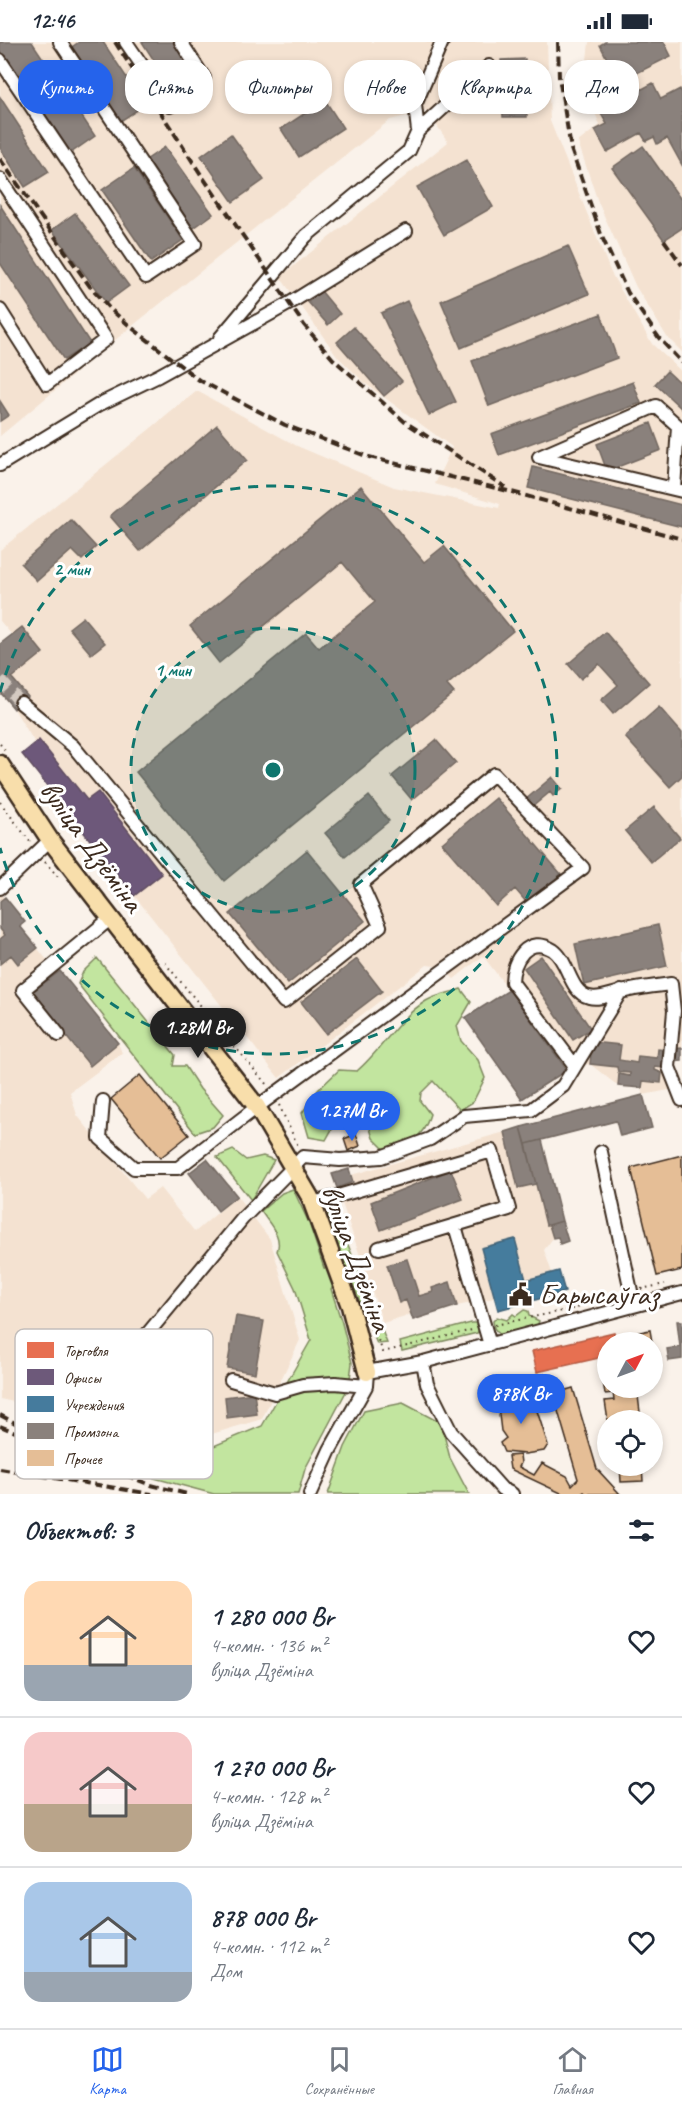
<!DOCTYPE html>
<html lang="ru">
<head>
<meta charset="utf-8">
<style>
  :root { --surface:#fff; --page:#f2f2f3; --text:#1f2937; --muted:#747a83; --line:#e0e1e3; --accent:#2563eb }
  body { margin:0; font-family:Caveat,sans-serif; background:var(--page); color:var(--text); height:100vh; display:flex; flex-direction:column; font-size:22px; white-space:nowrap }
  * { box-sizing:border-box; margin:0 }
  p { font-size:20px; color:var(--muted) }
  .icon { flex:none; width:33px; height:33px; fill:none; stroke:currentColor; stroke-width:2; stroke-linecap:round; stroke-linejoin:round }
  .map { position:relative; height:1452px; overflow:hidden }
  .drawer { display:flex; flex-direction:column; background:var(--surface); flex:1 }
  .drawer>* { flex:none }
  .hud { position:absolute; left:18px; top:18px; width:646px; height:54px; display:flex; gap:12px }
  .needle { width:39px; rotate:49deg }
  .fabs { position:absolute; left:597px; top:1290px; display:grid; gap:12px }
  .fabs a { display:grid; place-items:center; width:66px; height:66px; border-radius:50%; background:var(--surface); box-shadow:0 3px 9px #0003; font-size:30px }
  .price { position:absolute; translate:-50% -51px; padding:0 14px; border-radius:21px; background:var(--accent); color:#fff; font-size:20px; line-height:39px; filter:drop-shadow(0 2px 3px #0008) }
  .price::after { content:''; position:absolute; left:50%; top:36px; width:18px; height:14px; margin-left:-9px; background:inherit; clip-path:polygon(0 0,100% 0,50% 100%) }
  .price.current { background:#222; color:#fff }
  ul { padding:0; list-style:none }
  li { display:flex; align-items:center; gap:18px; height:150px; padding:0 24px }
  li+li { border-top:2px solid var(--line) }
  li span { display:grid; place-items:center; flex:none; width:168px; height:120px; border-radius:18px; color:#555 }
  li>.icon { margin-inline-start:auto }
  span .icon { width:72px; height:72px; fill:#fffc; stroke-width:1 }
  li b { font-size:26px }
  h2 { display:flex; justify-content:space-between; align-items:center; height:72px; padding:0 24px; font-size:26px }
  .pill { padding:0 21px; border-radius:24px; background:var(--surface); box-shadow:0 3px 9px #0003; font-size:21px; line-height:54px }
  .pill.current { background:var(--accent); color:#fff }
  .status { display:flex; justify-content:space-between; align-items:center; height:42px; padding:0 30px; background:var(--surface); direction:ltr }
  .status svg { height:16px; fill:currentColor }
  .tab-bar { display:flex; justify-content:space-around; align-items:center; height:84px; border-top:2px solid var(--line); background:var(--surface); font-size:16px; color:var(--muted) }
  .tab-bar a { display:grid; justify-items:center; gap:3px }
  .tab-bar .current { color:var(--accent) }
  .map>svg:first-child { display:block }
</style>
</head>
<body>
<div class="status"><b>12:46</b><svg viewBox="0 0 49 12"><path d="M0 12V9h3v3zM5 12V6h3v6zM10 12V3h3v9zM15 12V0h3v12zM26 1h20v11H26zM47 4h2v5h-2z"/></svg></div>
<div class="map">
<svg width="682" height="1452" viewBox="0 0 682 1452">
  <rect width="100%" height="100%" fill="#faf2ea"/>
  <filter id="ink" filterUnits="userSpaceOnUse"><feTurbulence type="fractalNoise" baseFrequency=".0167" numOctaves="2"/><feDisplacementMap in="SourceGraphic" scale="12" xChannelSelector="R" yChannelSelector="G"/><feConvolveMatrix kernelMatrix="1 2 1 2 8 2 1 2 1" color-interpolation-filters="sRGB"/></filter>
  <g filter="url(#ink)">
    <path fill="#f4e2d1" d="M0,0H547L550,79L611,231L652,302L682,330V1019L672,1020L664,1026L669,1048L643,1053L642,1046L618,1044L590,1022L575,1024L522,1057L465,976L509,948L483,914L454,937L442,925L427,923L279,1036L22,712L35,701L14,667L0,651V602L12,593L0,579V508L197,349L297,404L394,445L499,466L500,462L435,442L452,405L366,342L338,315L280,235L448,100L427,69L390,78L131,285L0,394Z
      M589,0H682V310L667,295L636,245L598,160L578,100L600,83L584,44Z
      M0,851L25,880L20,885L57,930L60,929L118,1001L122,1011L70,1050L77,1073L145,1157L160,1146L195,1190L237,1154L270,1197L300,1298L262,1377L195,1397L130,1386L0,1357Z
      M505,1090L518,1146L536,1142L546,1183L562,1179L568,1199L560,1202L558,1195L553,1196L544,1208L552,1231L559,1229L565,1250L498,1268L494,1256L457,1264L413,1278L411,1272L383,1281L332,1132L349,1127L351,1133Z"/>
    <path fill="#c2e59f" stroke="#7e885e" stroke-width="1.5" d="M97,916L175,1013L173,1024H185L200,1047L223,1073L213,1085L195,1091L78,942L83,930Z
      M461,947L471,960L457,984L461,999L478,1018L485,1036L473,1060L460,1068L433,1039L421,1051L420,1059L430,1072C423,1098 409,1102 384,1107L373,1096L365,1070C342,1068 336,1079 326,1098L309,1095L302,1071L318,1048L339,1028L357,1029C382,1008 397,977 426,959C436,953 450,951 461,947Z
      M233,1108L246,1118L263,1114L274,1118L251,1158L217,1115Z
      M293,1147L309,1181L324,1226L329,1227L335,1242L331,1247L342,1281L352,1321L349,1344L305,1427L298,1452H214L109,1424L112,1406L185,1416L262,1384L311,1298L295,1246L277,1209C283,1194 269,1182 261,1169L282,1151Z
      M335,1170L387,1301L377,1302L325,1174Z
      M524,1268L528,1269L529,1274L539,1279L537,1285L500,1294L494,1286L493,1279L497,1275L507,1278L513,1272L516,1274Z
      M471,1281H475L479,1288L477,1291L402,1309L400,1300Z
      M403,1361L441,1381L450,1416L469,1452H328L345,1405L364,1369Z"/>
    <path fill="#e76f51" stroke="#b35a42" stroke-width="1.5" d="M614,1290L616,1300H608V1314L537,1330L532,1309Z"/>
    <path fill="#6d597a" stroke="#5e4b5e" stroke-width="1.5" d="M39,698L87,758L98,750L162,832L134,854L22,712Z"/>
    <path fill="#457b9d" stroke="#426377" stroke-width="1.5" d="M515,1197L526,1238L559,1229L565,1250L498,1268L481,1206Z"/>
    <path fill="#8a817c" stroke="#726760" stroke-width="1.5" d="M0,0H32L95,94L68,113L0,12Z
      M79,0H103L145,63L119,80L69,7Z
      M142,0H173L194,32L172,46Z
      M605,0H664L671,14L619,40L600,3Z
      M525,17L527,75H503L501,18Z
      M653,41L661,57L680,47L682,51V123L667,96L657,102L654,95L646,99L641,91L607,110L595,88L607,82L600,70Z
      M0,55L49,130L25,145L0,106Z
      M325,58L343,86L299,115L281,87Z
      M231,92L264,138L233,160L201,114Z
      M643,104L682,159V186L664,198L612,126Z
      M165,105L213,172L191,188L143,120Z
      M466,118L493,165L444,193L417,145Z
      M134,126L183,198L151,220L102,148Z
      M0,163L90,301L64,318L0,221Z
      M75,171L129,244L106,261L52,188Z
      M568,204L589,252L461,306L441,259Z
      M321,249L340,272L328,283L308,260Z
      M407,259L456,360L429,373L381,271Z
      M601,272L617,316L489,364L472,319Z
      M354,285L402,339L384,354L337,300Z
      M667,329L682,343V367L655,342Z
      M633,340L641,361L499,413L491,392Z
      M0,359L9,373L0,379Z
      M651,381L661,408L607,429L597,402Z
      M217,383L247,418L140,509L110,474Z
      M533,425L682,463V485L528,446Z
      M361,444L424,520L444,504L513,589L447,643L454,651L224,839L136,730L306,591L319,606L375,560L342,520L219,621L190,584Z
      M71,478L96,505L82,518L72,508L37,539L21,522Z
      M83,575L105,601L91,612L69,586Z
      M22,585L43,611L12,636L28,655L14,667L0,650V602Z
      M605,590L649,641L613,672L601,658L618,643L599,622L581,637L568,622Z
      M659,665L682,691V734L670,745L625,695Z
      M436,698L456,721L412,758L392,734Z
      M552,735L562,747L553,754L550,750L531,766L525,758Z
      M369,754L389,779L345,815L325,791Z
      M496,756L561,832L527,861L515,847L496,864L442,801Z
      M654,765L680,796L651,820L625,789Z
      M307,808L365,879L288,942L230,872Z
      M5,855L25,880L20,884L38,906L18,922L11,913L0,922V897L5,893L0,887V859Z
      M658,883L667,924L584,943L575,902Z
      M541,914L591,987L573,998L524,926Z
      M357,917L382,949L326,992L301,960Z
      M60,929L118,1001L90,1024L31,951Z
      M509,948L567,1028L522,1057L465,976Z
      M592,1000L621,1003L619,1018L637,1021L638,1014L657,1016L658,1007L666,1008L664,1026L655,1025V1028L662,1031L661,1041L643,1039L642,1046L618,1044L619,1032L630,1034V1031L618,1030L617,1025L590,1022Z
      M682,1006V1019L672,1020L670,1007Z
      M643,1053L652,1086L620,1094L616,1079L526,1102L521,1085Z
      M521,1085L536,1142L518,1146L505,1090Z
      M542,1098L562,1179L549,1183H546L526,1102Z
      M207,1117L237,1154L218,1169L189,1131Z
      M349,1127L353,1140L337,1146L332,1132Z
      M451,1128L463,1157L381,1188L371,1160Z
      M562,1179L568,1199L560,1202L558,1195L553,1196L549,1183Z
      M407,1217L419,1254L433,1250L432,1246L450,1240L457,1264L413,1278L406,1258L399,1261L387,1223Z
      M236,1274L264,1279L255,1331L227,1326Z
      M677,1279H682V1317L669,1319L667,1307L680,1305Z
      M254,1351L257,1372L227,1376L225,1355Z"/>
    <path fill="#e5be96" stroke="#3b2a1e" stroke-width="1.5" d="M140,1033L189,1093L160,1116L111,1057Z
      M356,1092L360,1104L348,1109L344,1097Z
      M682,1113V1228L657,1234L631,1126Z
      M650,1288L652,1300H637L635,1291Z
      M608,1338V1346H637L641,1378L608,1379L605,1359L614,1358L613,1351L605,1352L603,1339Z
      M573,1346L597,1427L620,1452H586L584,1450L581,1452H563L510,1427L508,1414L520,1413L521,1421L519,1425L534,1433L542,1421L567,1434L572,1443L578,1437L553,1352Z
      M531,1350L548,1403L544,1409L525,1412L504,1410L500,1401L506,1396L501,1389L497,1356Z
      M620,1424H642L643,1439L621,1440Z"/>
    <g fill="none" stroke-linecap="round" stroke-linejoin="round">
      <path stroke="#d4cac1" stroke-width="12" stroke-dasharray="12 6" stroke-linecap="butt" d="M0,638L21,661"/>
      <defs>
        <path id="minor" d="M126,0L170,64L204,36L181,0
          M0,18L146,235L195,202L60,0
          M418,89L489,24
          M0,137L106,297L47,342L0,268
          M220,296L306,194L409,109L418,89L415,63L442,0
          M0,423L100,362L158,334L290,261L406,189
          M674,447L678,384L656,364L539,415L682,449
          M21,661L73,704L284,960L380,884L361,842L494,732L583,826L257,1065L178,1126H134L100,1096L103,1059
          M0,846L50,798
          M59,993L23,948L111,876
          M575,1024L512,940C512,919 528,892 553,908C569,919 569,950 589,955C599,958 611,952 621,950C637,946 655,944 671,942L674,969L669,1025L682,1058
          M601,1110L634,1263
          M312,1160L321,1159L492,1109L509,1167L379,1206
          M455,1184L490,1303
          M125,1319L243,1176L303,1115L340,1118L381,1115L430,1097L464,1074L531,1068L563,1044L621,949
          M423,1320L427,1342L451,1390L502,1447L512,1452
          M231,1338L275,1351L303,1343L335,1341L366,1344
          M310,1452L330,1408L366,1344L367,1330L423,1320L682,1251"/>
        <path id="major" d="M0,722L50,798L257,1065L310,1155L350,1264L367,1330"/>
      </defs>
      <use href="#minor" stroke="#3b2a1e" stroke-width="16"/>
      <use href="#major" stroke="#3b2a1e" stroke-width="21"/>
      <path stroke="#3b2a1e" stroke-width="2" stroke-dasharray="1.5 4.5" stroke-linecap="butt" d="M0,702L5,708
        M0,760L31,801
        M45,820L59,836
        M165,921L267,1043
        M279,1063L298,1104
        M641,1247L665,1242
        M601,1259L621,1253
        M369,1276L383,1310L472,1288
        M495,1283L581,1265"/>
      <use href="#minor" stroke="#fff" stroke-width="12"/>
      <use href="#major" stroke="#f8deab" stroke-width="16"/>
      <path stroke="#3b2a1e" stroke-width="4" stroke-dasharray="9 4.5" stroke-linecap="butt" d="M115,0L200,131L304,283L333,317L405,380L505,445
        M558,0L559,35L571,107L602,195L628,251L659,296L682,321
        M0,117L91,246L109,266L131,285L199,338L285,383L369,415L512,450L682,497
        M664,198L682,223
        M0,1373L21,1384
        M0,1384L151,1443L187,1452
        M0,1427L152,1452"/>
    </g>
  </g>
  <circle cx="273" cy="728" r="142" fill="#0f766e" fill-opacity=".12"/>
  <g fill="none" stroke="#0f766e" stroke-width="3" stroke-dasharray="10 8">
    <circle cx="273" cy="728" r="142"/>
    <path d="M0 650A284 284 0 1 1 0 806"/>
  </g>
  <defs>
    <symbol id="civic-bare" viewBox="-9 -9 18 18"><path d="M-.6-6.5H3V-4.5H.6V-3L4-1V1h2V6H-6V1h2V-1L-.6-3ZM-1.2 2.5V6h2.4V2.5Z" fill="#3b2a1e" stroke="#fff" stroke-width="2.5" paint-order="stroke"/></symbol>
  </defs>
  <g fill-rule="evenodd">
    <use href="#civic-bare" x="504" y="1236" width="33" height="33"/>
  </g>
  <g text-anchor="middle" stroke-width="6" stroke-linejoin="round" paint-order="stroke">
    <g font-size="30" fill="#3b2a1e" stroke="#fff">
      <text transform="translate(92 804) rotate(54)" y="10">вуліца Дзёміна</text>
      <text transform="translate(357 1216) rotate(70)" y="10">вуліца Дзёміна</text>
    </g>
    <g font-size="30" fill="#3b2a1e" stroke="#fff" text-anchor="start">
      <text x="539" y="1262">Барысаўгаз</text>
    </g>
  </g>
  <rect x="15" y="1287" width="198" height="150" rx="9" fill="#fff" stroke="#c4bfbc" stroke-width="1.5"/>
  <rect x="27" y="1300" width="27" height="16" fill="#e76f51"/>
  <rect x="27" y="1327" width="27" height="16" fill="#6d597a"/>
  <rect x="27" y="1354" width="27" height="16" fill="#457b9d"/>
  <rect x="27" y="1381" width="27" height="16" fill="#8a817c"/>
  <rect x="27" y="1408" width="27" height="16" fill="#e5be96"/>
  <g font-size="16" fill="#3b2a1e">
    <text x="64" y="1314">Торговля</text>
    <text x="64" y="1341">Офисы</text>
    <text x="64" y="1368">Учреждения</text>
    <text x="64" y="1395">Промзона</text>
    <text x="64" y="1422">Прочее</text>
  </g>
  <circle cx="273" cy="728" r="9" fill="#0f766e" stroke="#fff" stroke-width="3"/>
  <g font-size="18" text-anchor="middle" font-weight="bold" fill="#0f766e" stroke="#fff" stroke-width="6" stroke-linejoin="round" paint-order="stroke">
    <text x="72" y="533">2 мин</text>
    <text x="173" y="634">1 мин</text>
  </g>
</svg>
<div class="fabs">
<a><svg class="needle" viewBox="-14 -14 28 28"><path d="M0-13l5 13h-10z" fill="#e53935"/><path d="M0 13l5-13h-10z" fill="#747a83"/></svg></a>
<a><svg class="icon" aria-label="locate" viewBox="0 0 24 24"><circle cx="12" cy="12" r="6"/><path d="M12 2v4M12 18v4M2 12h4M18 12h4"/></svg></a>
</div>
<b class="price current" style="left:198px;top:1017px">1.28M Br</b>
<b class="price" style="left:352px;top:1100px">1.27M Br</b>
<b class="price" style="left:521px;top:1383px">878K Br</b>
<div class="hud">
<a class="pill current">Купить</a>
<a class="pill">Снять</a>
<a class="pill">Фильтры</a>
<a class="pill">Новое</a>
<a class="pill">Квартира</a>
<a class="pill">Дом</a>
</div>
</div>
<section class="drawer">
<h2>Объектов: 3<svg class="icon" aria-label="filters" viewBox="0 0 24 24"><path d="M4 7h16M4 17h16"/><circle cx="9" cy="7" r="2"/><circle cx="15" cy="17" r="2"/></svg></h2>
<ul>
<li><span style="background:linear-gradient(#ffd9b3 70%,#9aa5b1 0)"><svg class="icon" aria-label="home" viewBox="0 0 24 24"><path d="M3 11l9-7 9 7M6 9v11h12V9"/></svg></span><div><b>1 280 000 Br</b><p>4-комн. · 136 m²</p><p>вуліца Дзёміна</p></div><svg class="icon" aria-label="heart" viewBox="0 0 24 24"><path d="M12 20l-8-8c-3-5 5-10 8-4 3-6 11-1 8 4z"/></svg></li>
<li><span style="background:linear-gradient(#f6c9c9 60%,#b9a48a 0)"><svg class="icon" aria-label="home" viewBox="0 0 24 24"><path d="M3 11l9-7 9 7M6 9v11h12V9"/></svg></span><div><b>1 270 000 Br</b><p>4-комн. · 128 m²</p><p>вуліца Дзёміна</p></div><svg class="icon" aria-label="heart" viewBox="0 0 24 24"><path d="M12 20l-8-8c-3-5 5-10 8-4 3-6 11-1 8 4z"/></svg></li>
<li><span style="background:linear-gradient(#a9c7e8 75%,#9aa5b1 0)"><svg class="icon" aria-label="home" viewBox="0 0 24 24"><path d="M3 11l9-7 9 7M6 9v11h12V9"/></svg></span><div><b>878 000 Br</b><p>4-комн. · 112 m²</p><p>Дом</p></div><svg class="icon" aria-label="heart" viewBox="0 0 24 24"><path d="M12 20l-8-8c-3-5 5-10 8-4 3-6 11-1 8 4z"/></svg></li>
</ul>
</section>
<nav class="tab-bar">
<a class="current"><svg class="icon" aria-label="map" viewBox="0 0 24 24"><path d="M3 6l6-2 6 2 6-2v14l-6 2-6-2-6 2zM9 4v14M15 6v14"/></svg>Карта</a>
<a><svg class="icon" aria-label="saved" viewBox="0 0 24 24"><path d="M7 4h10v16l-5-4-5 4z"/></svg>Сохранённые</a>
<a><svg class="icon" aria-label="home" viewBox="0 0 24 24"><path d="M3 11l9-7 9 7M6 9v11h12V9"/></svg>Главная</a>
</nav>
</body>
</html>
